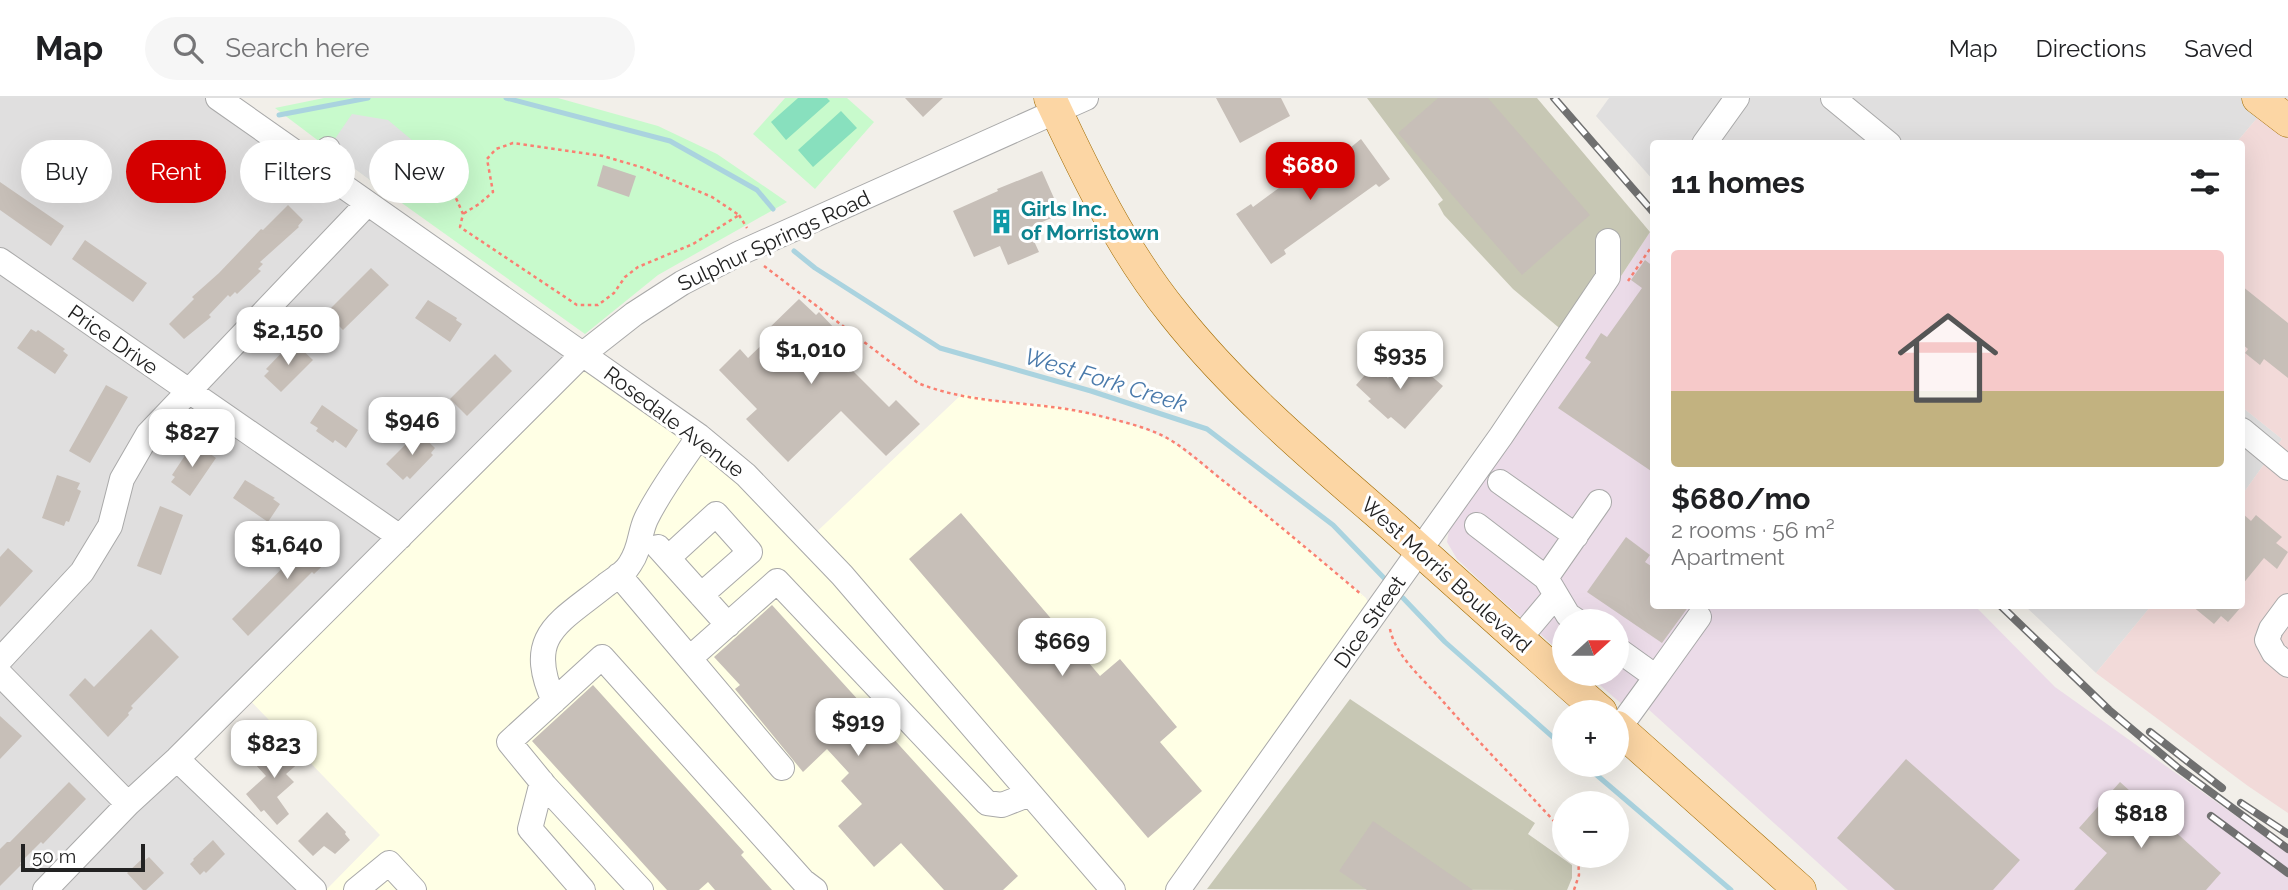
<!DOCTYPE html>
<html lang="en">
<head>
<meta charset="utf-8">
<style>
  :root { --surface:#fff; --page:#f6f6f6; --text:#202124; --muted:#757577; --line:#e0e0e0; --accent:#d40000 }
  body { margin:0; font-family:Raleway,sans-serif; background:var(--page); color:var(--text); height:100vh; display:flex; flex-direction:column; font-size:26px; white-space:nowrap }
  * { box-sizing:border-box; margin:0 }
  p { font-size:23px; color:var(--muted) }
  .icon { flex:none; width:38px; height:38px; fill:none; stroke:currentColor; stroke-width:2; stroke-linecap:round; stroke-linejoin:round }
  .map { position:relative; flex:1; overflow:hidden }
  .sheet { position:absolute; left:1650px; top:42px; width:595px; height:469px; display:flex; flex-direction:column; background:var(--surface); border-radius:7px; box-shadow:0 7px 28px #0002 }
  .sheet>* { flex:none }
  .top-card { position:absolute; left:21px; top:42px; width:665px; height:63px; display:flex; gap:14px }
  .needle { width:46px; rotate:69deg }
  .fabs { position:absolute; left:1552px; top:511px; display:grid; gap:14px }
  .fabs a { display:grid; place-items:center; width:77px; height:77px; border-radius:50%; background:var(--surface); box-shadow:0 7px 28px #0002; font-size:35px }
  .scale { position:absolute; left:21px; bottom:18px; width:124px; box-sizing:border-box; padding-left:7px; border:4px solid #222; border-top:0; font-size:19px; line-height:24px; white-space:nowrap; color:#222; -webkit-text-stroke:5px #fff; paint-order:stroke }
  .price { position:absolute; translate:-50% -60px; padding:0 16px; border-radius:14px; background:#fff; color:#222; font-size:23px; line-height:46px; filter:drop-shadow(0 2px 4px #0008) }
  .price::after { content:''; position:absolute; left:50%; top:42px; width:21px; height:16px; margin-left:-10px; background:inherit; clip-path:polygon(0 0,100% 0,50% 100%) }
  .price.selected { background:var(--accent); color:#fff }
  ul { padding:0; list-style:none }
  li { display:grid; align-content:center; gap:14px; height:371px; padding:0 21px }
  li+li { border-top:2px solid var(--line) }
  li span { display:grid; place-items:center; height:217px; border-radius:7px; color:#555 }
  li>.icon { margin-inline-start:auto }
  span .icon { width:126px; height:126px; fill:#fffc; stroke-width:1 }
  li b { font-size:30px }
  h2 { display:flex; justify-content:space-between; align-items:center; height:84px; padding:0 21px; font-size:30px }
  .tag { padding:0 24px; border-radius:32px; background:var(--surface); box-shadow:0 7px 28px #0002; font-size:24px; line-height:63px }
  .tag.selected { background:var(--accent); color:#fff }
  header { display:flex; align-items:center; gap:42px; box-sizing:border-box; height:98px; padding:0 35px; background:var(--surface); border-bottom:2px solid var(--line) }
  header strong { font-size:33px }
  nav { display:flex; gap:38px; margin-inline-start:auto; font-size:24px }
  .search { width:490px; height:63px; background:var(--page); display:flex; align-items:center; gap:18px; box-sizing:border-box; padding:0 24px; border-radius:38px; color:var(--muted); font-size:26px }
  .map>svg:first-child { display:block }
</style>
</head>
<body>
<header>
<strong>Map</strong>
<div class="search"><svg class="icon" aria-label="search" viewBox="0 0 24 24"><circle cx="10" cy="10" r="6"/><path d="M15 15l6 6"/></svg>Search here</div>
<nav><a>Map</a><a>Directions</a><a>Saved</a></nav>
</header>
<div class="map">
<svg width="2288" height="792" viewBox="0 0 2288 792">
  <rect width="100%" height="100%" fill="#f2efe9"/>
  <path fill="#e0dfdf" d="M0,0H214L583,256L177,661L314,792H0Z
    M1609,0H2274L2236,45L1654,46V83L1596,18Z
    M2242,309L2282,341L2242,397Z
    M2025,508H2151L2096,575Z"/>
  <path fill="#f2dad9" d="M2274,0H2288V715L2248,688L2096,575L2151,508H2242V397L2282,341L2242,309V46L2236,45Z"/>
  <path fill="#ebdbe8" d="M1650,134L1654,138V508H1975L2055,589L2288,755V792H1848L1647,610L1638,620L1587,576H1617V523H1564V557L1490,492L1457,461L1447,444L1450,426L1577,245Z"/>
  <path fill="#ffffe5" d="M583,256L808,442L962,296L995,303L1046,307L1071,311L1139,329L1171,343L1282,429L1366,500L1374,519L1178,792H326L380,737L243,595Z"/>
  <path fill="#c7c7b4" d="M1367,0H1537L1650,134L1577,245L1513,191L1444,117L1438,106L1443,102Z
    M1350,601L1535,725L1528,736L1572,767V780L1567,792L1207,791Z"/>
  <path fill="#c8facc" d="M324,0H558L658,28L717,56L787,104L658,177L585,236L385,93L275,10Z
    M785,0H847L874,24L815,91L753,36Z"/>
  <path fill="#88e0be" d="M798,0H827L830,3L786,42L771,24Z
    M841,13L857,30L813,69L798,52Z"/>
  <path fill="#e2e2e2" d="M352,16L388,22L413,43L385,93L328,51Z"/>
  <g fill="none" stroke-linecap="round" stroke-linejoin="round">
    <path stroke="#aad3df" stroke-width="5" d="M506,0L670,43L757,92L773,111
      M279,17L368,0
      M794,153L815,170L940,250L1091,293L1207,331L1333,427L1384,480
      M1403,500L1445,544L1564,649
      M1585,667L1731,792"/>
  </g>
  <path fill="#c7bfb8" d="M905,0H943L923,19Z
    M1216,0H1281L1290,18L1240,45Z
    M1438,0H1488L1590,117L1522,177L1398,35Z
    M1361,41L1390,81L1379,89L1376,86L1284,152L1286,156L1271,166L1236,116L1251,106L1253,109L1302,73L1310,84L1353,54L1350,50Z
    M603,67L636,78L629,99L597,88Z
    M1042,73L1061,116L1028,130L1039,154L1008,167L1000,148L974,159L953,113L998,93L997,91Z
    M0,84L64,128L51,148L0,112Z
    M288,107L303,122L298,128L299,129L260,164L263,166L258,171L261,173L237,196L235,194L230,199L228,197L209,217L211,219L184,241L169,226L194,201L192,199L219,175L261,131L263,132Z
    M85,142L147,185L133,204L72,161Z
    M1645,162L1654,169V375L1558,310L1591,264L1585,260L1601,235L1607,239L1642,190L1631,182Z
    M371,170L389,187L343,232L326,215Z
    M2242,188L2288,225V280L2264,261L2260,267L2245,255L2248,251L2242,246Z
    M799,201L816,217L819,214L836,232L840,228L861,249L845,265L889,309L896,302L920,326L886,358L841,313L788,364L746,321L757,311L719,272L740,251L748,260L769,240L764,235Z
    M428,202L457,220L456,222L462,226L450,244L415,220Z
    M31,231L36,234L38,232L65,251L63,253L68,257L55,276L17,250Z
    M296,246L313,262L281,294L264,278L269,273L266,271L289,247L292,250Z
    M495,256L512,273L467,318L450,301Z
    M1408,258L1443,288L1405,331L1391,319L1388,321L1368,303L1371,301L1356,287L1374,267L1388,280Z
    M106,287L128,299L90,365L69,353Z
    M322,307L358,332L346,350L335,342L333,345L316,333L318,330L310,325Z
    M418,334L435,350L431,355L433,357L410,381L407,378L403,382L386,366Z
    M196,346L216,360L190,398L171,384L175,379L172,377L190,350L192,351Z
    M57,377L80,385L77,391L81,393L69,424L66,423L64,428L42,420Z
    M245,382L275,400L273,401L280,406L268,424L233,400Z
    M160,408L183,417L161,477L137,468Z
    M961,415L1100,578L1120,561L1177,629L1160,644L1202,693L1148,740L909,461Z
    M2242,415L2251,423L2256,417L2282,439L2276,445L2288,454L2277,471L2264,460L2242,487Z
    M322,430L339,446L335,450L338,453L314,476L312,474L248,538L232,521Z
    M1626,439L1650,457L1645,464L1654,470V508H1689L1662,545L1587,494Z
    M8,450L33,473L0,509V459Z
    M772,507L1018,778L1003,792H944L901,745L874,769L838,728L862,706L841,683L849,675L827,651L803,674L735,591L740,587L714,559Z
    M2192,508H2242L2228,524L2221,518L2214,526Z
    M151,531L179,559L131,608L133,610L128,615L129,617L108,639L69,597L85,580L94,589Z
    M593,587L744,754L741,757L772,792H715L708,784L699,792H667L532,643Z
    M0,618L22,638L0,661Z
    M280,640L301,663L286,676L294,684L277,699L289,716L277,727L264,712L261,714L246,696L266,678L253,664Z
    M1906,661L2020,762L1993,792H1895L1837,740Z
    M69,684L86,701L43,746L41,744L20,765L21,767L0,788V751L7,744H10Z
    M2120,684L2221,775L2206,792H2074L2107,755L2079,730Z
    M327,714L346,734L345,736L350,742L335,756L324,748L313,758L298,743Z
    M1373,723L1473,792H1367L1339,773Z
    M213,742L225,756L206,775L204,773L200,777L190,766L194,762L193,761Z
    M149,759L164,775L146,792H143L127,775L143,760L145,762Z"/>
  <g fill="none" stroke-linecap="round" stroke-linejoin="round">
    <defs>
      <path id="minor" d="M218,0L699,338L746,377L842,477L1113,792
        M1833,0L1889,46
        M1704,46L1737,0
        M324,75L328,51
        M0,162L400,439
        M2242,332L2288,370
        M1500,384L1576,438
        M1477,427L1546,480L1568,517L1577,523
        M658,449L728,527
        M668,460L716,416L750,454L701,497
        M619,477L782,670
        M1546,480L1599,404
        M2288,508L2271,531L2267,542L2274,555L2288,567
        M1519,541L1556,497
        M1617,551L1656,579L1699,519
        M690,560L777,483L987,705L1002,707L1030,696
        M0,562L82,474L110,428L122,381L148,336L367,106
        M0,576L128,706
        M554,603C524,537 559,525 606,487C614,481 625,475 630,466C641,450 639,436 646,421C660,392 681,365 699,338
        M1619,630L1656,579
        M177,661L314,792
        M542,684L530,731L583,792
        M45,792L128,706L177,661L583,256L634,216L682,185L740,155L1086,0
        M356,792L389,765L414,792
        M641,792L545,688L509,644L602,559L803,783L815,792
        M1178,792L1501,338L1608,179V143"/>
      <path id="major" d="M1050,0C1085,75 1122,152 1174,216C1236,294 1312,358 1387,423C1458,486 1529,551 1601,614
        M2258,0L2288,23
        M1617,629L1800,792"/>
    </defs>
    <use href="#minor" stroke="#a9a9a9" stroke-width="26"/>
    <use href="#major" stroke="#a06b00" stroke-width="33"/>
    <path stroke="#fa8072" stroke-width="2.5" stroke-dasharray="3.5 3.5" stroke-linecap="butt" d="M415,51L437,57L463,116L460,129L577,207H598L614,195L625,179L638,169L693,146L739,117L712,99L644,70L603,58L513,45L496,51L487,61L493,94L479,106L463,116
      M739,117L747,130
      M764,168L918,285C974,308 1037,302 1096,317C1116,322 1138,327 1157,335C1182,346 1204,368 1226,385C1272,421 1317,459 1362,497
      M1628,183L1654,145
      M1390,531C1395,557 1422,580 1440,600C1480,646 1523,689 1564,734
      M1574,792L1579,777L1578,758"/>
    <use href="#minor" stroke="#fff" stroke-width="24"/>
    <use href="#major" stroke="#fcd6a4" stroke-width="32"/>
    <defs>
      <path id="rail" d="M1554,0L1654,115
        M2001,508L2109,612L2178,670L2288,751
        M2150,634L2222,690
        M2241,705L2288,736
        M2211,718L2288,775"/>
    </defs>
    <use href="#rail" stroke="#707070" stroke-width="8"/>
    <use href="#rail" stroke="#fff" stroke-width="5" stroke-dasharray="16" stroke-linecap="butt"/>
  </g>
  <defs>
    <symbol id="building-bare" viewBox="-9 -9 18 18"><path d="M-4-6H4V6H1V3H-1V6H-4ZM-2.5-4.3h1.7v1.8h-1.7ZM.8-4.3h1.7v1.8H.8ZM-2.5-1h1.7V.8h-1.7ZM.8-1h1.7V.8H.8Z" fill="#0f9aa8" stroke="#fff" stroke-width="2.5" paint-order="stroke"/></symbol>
  </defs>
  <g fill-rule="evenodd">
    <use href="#building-bare" x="984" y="106" width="35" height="35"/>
  </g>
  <g text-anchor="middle" stroke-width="6" stroke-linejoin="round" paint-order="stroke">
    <g font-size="21" font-weight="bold" fill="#0d838f" stroke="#fff" text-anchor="start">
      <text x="1021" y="118">Girls Inc.<tspan x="1021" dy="24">of Morristown</tspan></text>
    </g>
    <g font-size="21" fill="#222" stroke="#fff">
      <text transform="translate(774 143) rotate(-25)" y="7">Sulphur Springs Road</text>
      <text transform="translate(113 242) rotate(35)" y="7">Price Drive</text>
      <text transform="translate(674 324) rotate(37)" y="7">Rosedale Avenue</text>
      <text transform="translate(1446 477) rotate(42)" y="7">West Morris Boulevard</text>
      <text transform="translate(1370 524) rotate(-55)" y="7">Dice Street</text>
    </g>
    <g font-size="23" font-style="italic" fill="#4a7aab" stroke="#fff">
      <text transform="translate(1106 282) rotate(17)" y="8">West Fork Creek</text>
    </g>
  </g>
</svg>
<div class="fabs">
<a><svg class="needle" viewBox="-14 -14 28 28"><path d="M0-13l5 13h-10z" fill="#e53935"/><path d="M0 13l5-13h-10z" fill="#757577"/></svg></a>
<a>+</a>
<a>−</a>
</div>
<div class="scale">50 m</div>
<b class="price selected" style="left:1310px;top:104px">$680</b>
<b class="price" style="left:288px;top:269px">$2,150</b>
<b class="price" style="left:811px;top:288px">$1,010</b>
<b class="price" style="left:1400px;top:293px">$935</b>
<b class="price" style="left:412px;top:359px">$946</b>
<b class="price" style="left:192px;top:371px">$827</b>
<b class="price" style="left:287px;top:483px">$1,640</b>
<b class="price" style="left:1062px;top:580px">$669</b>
<b class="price" style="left:858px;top:660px">$919</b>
<b class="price" style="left:274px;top:682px">$823</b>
<b class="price" style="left:2141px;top:752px">$818</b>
<div class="top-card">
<a class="tag">Buy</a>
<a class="tag selected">Rent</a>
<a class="tag">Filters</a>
<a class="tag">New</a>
</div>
<section class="sheet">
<h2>11 homes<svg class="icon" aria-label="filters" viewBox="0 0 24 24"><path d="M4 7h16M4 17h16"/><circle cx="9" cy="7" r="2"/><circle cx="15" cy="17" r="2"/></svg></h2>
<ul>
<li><span style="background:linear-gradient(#f6c9c9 65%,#c2b280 0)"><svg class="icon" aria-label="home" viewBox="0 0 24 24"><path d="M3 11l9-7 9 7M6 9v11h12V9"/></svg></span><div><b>$680/mo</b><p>2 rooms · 56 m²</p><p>Apartment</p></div></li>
</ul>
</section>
</div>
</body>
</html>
